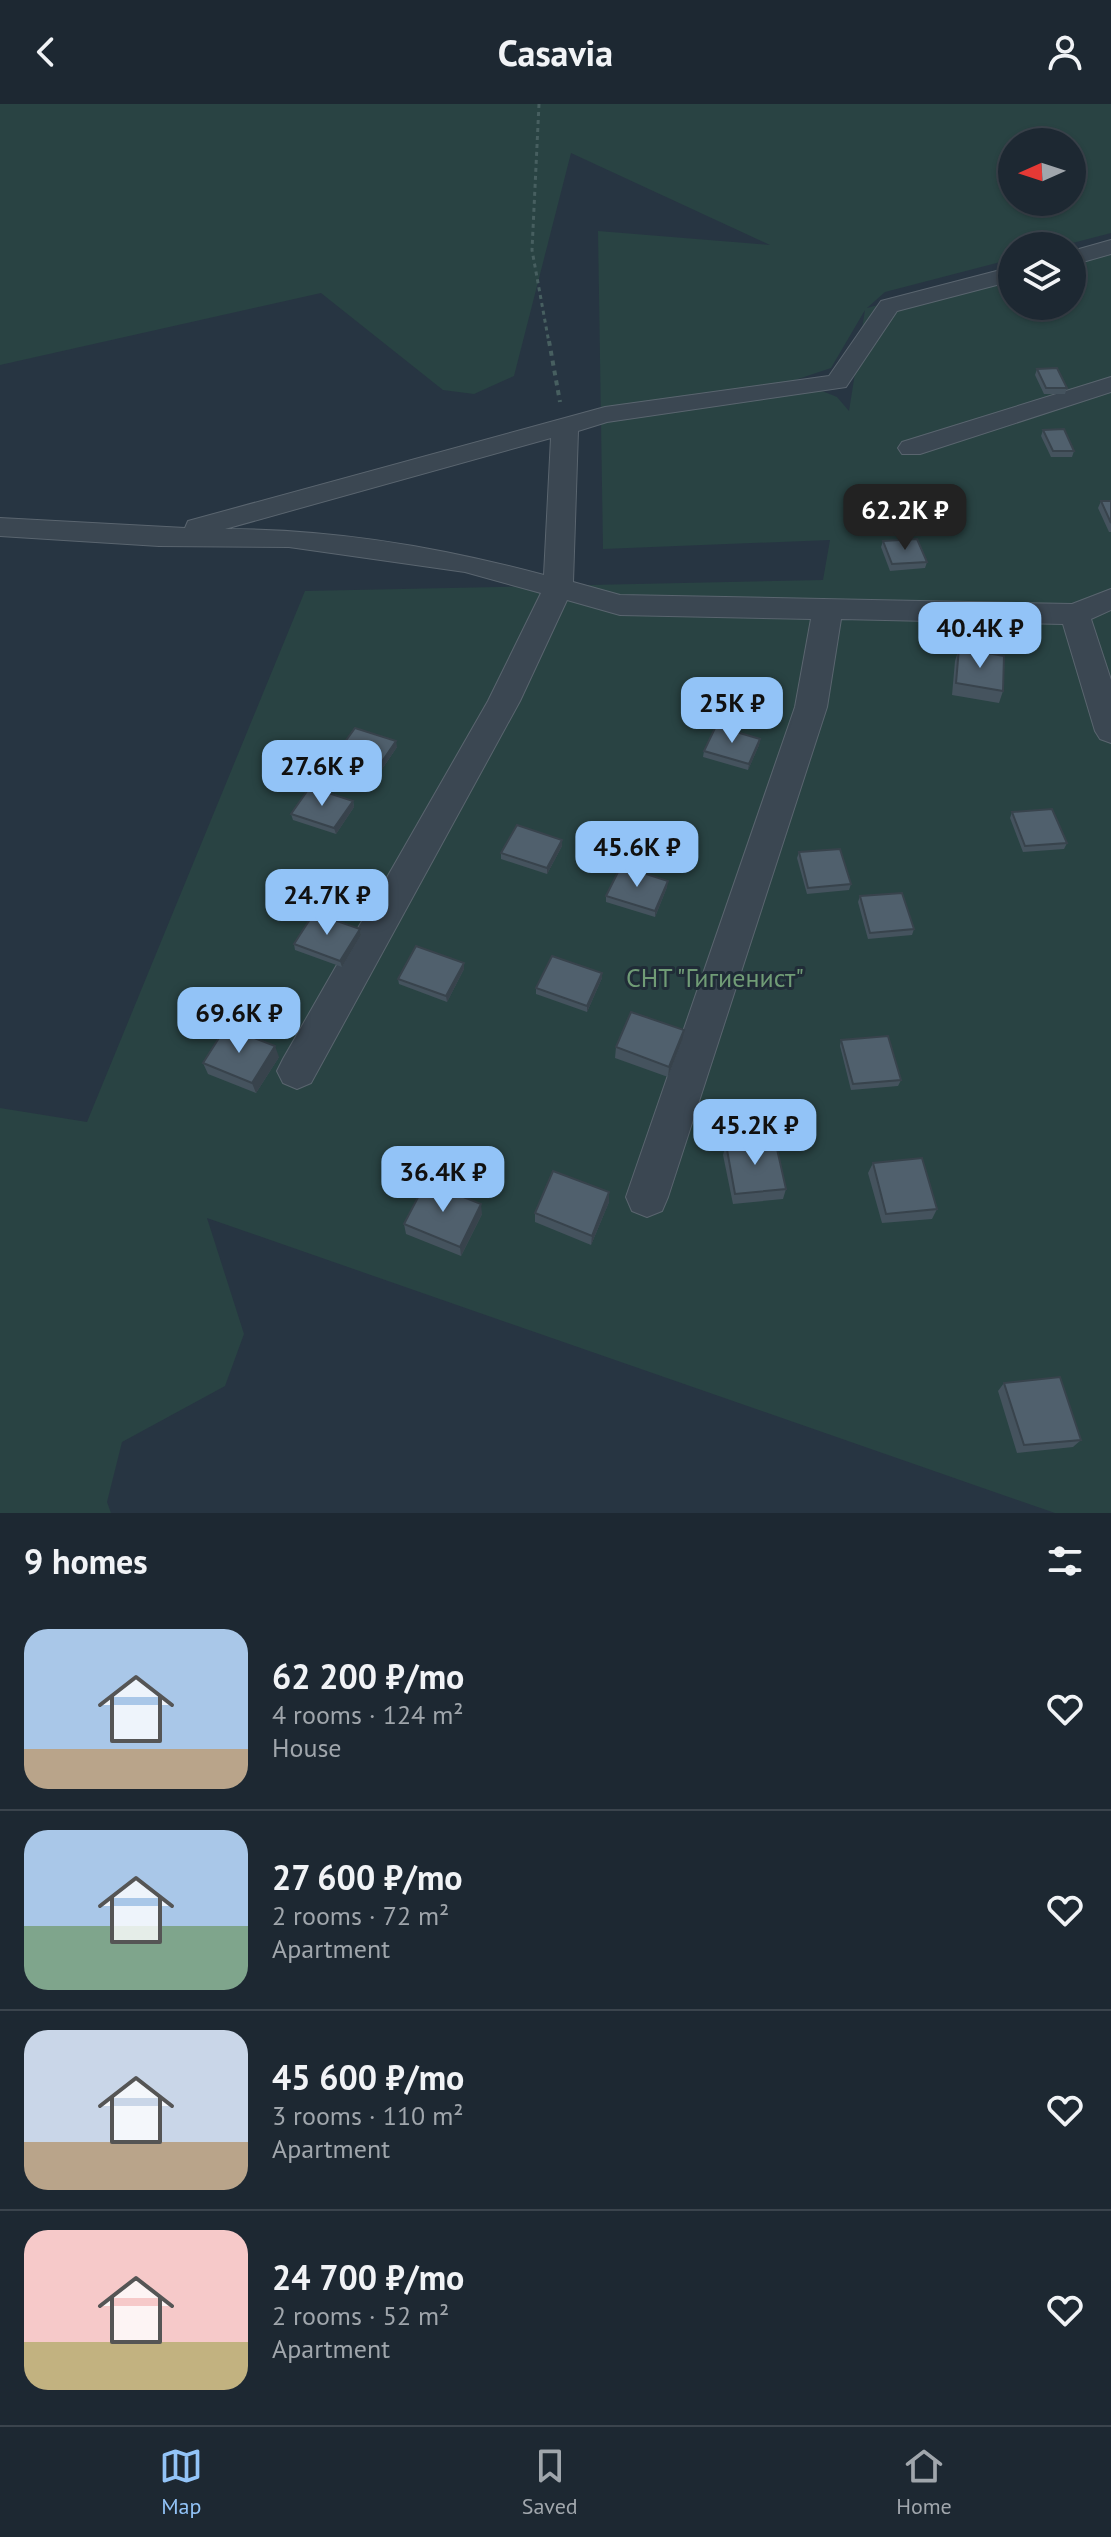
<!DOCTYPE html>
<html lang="en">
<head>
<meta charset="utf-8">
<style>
  :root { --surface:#1d2832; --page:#2a343e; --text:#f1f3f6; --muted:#a0a6ac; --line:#3b444d; --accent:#92c3f7 }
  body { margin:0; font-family:"PT Sans",sans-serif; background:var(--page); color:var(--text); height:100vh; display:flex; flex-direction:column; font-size:30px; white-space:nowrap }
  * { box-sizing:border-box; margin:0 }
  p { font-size:26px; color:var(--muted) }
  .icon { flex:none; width:44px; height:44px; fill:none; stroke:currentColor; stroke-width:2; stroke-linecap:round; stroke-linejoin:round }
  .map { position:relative; height:1409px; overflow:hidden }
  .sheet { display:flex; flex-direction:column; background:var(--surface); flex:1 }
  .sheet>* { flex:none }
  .needle { width:52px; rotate:267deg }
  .fabs { position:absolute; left:998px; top:24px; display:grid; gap:16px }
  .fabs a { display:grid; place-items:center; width:88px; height:88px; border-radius:50%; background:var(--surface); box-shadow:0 2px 6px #0004,0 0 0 2px var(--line); font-size:40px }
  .price { position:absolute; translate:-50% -68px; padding:0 18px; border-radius:16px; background:var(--accent); color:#111; font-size:26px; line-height:52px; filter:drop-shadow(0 2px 4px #0008) }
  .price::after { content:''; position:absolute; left:50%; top:48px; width:24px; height:18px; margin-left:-12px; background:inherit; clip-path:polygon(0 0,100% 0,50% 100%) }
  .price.current { background:#222; color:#fff }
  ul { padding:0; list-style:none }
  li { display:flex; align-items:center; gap:24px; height:200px; padding:0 24px }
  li+li { border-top:2px solid var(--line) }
  li span { display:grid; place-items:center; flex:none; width:224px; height:160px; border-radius:24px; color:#555 }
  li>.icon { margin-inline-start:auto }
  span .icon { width:96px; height:96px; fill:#fffc; stroke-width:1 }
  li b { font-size:34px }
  h2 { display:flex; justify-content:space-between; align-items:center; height:96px; padding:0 24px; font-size:34px }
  header { display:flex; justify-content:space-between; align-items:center; height:104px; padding:0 24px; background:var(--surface); font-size:36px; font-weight:600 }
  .dock { display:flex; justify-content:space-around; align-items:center; height:112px; border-top:2px solid var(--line); background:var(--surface); font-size:22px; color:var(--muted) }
  .dock a { display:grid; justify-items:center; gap:4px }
  .dock .current { color:var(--accent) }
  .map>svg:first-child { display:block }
</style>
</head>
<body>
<header><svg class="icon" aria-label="back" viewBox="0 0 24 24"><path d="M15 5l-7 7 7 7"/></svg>Casavia<svg class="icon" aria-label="person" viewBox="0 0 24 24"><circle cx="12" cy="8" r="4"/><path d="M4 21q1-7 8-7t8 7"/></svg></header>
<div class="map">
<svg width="1111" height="1409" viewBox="0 0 1111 1409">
  <rect width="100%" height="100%" fill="#273542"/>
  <path fill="#294343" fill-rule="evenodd" d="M0,0H1111V129L1061,142H1012V155L885,188L867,204L1012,165V202H1072V148L1111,137V1409H1055L207,1114L244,1230L225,1282L122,1338L107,1398L111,1409H0V1004L87,1018L305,487L823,476L830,436L603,445L598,127L770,141L571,49L514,272L474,290L443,286L321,189L0,261ZM1012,38H1072V98H1012ZM865,206L849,307L837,293L795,276L831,264Z"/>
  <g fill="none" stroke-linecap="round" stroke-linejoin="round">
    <defs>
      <path id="minor" d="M1111,136V150L1072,161V147Z
        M1012,163V177L897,207L846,283L607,318L578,327L573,478L620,491L1072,500L1111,485V506L1091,515L1111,576V639L1100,635L1095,627L1063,520L841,515L827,603L668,1093L662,1107L647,1113L632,1107L626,1093L795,603L811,515L620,511L567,496L520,597L311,979L297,985L283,979L277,967L283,955L488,597L541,489L465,468L289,443L159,442L0,432V414L185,424L188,417L605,303L829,272L881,197ZM551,334L544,471C440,443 333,425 225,425Z
        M1111,273V288L920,350H902L898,344L902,338Z"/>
    </defs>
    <use href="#minor" stroke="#5a656f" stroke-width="2"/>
    <path stroke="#475f60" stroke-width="3" stroke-dasharray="4 4" stroke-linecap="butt" d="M539,0L532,146L549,239"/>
    <path stroke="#475f60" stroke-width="4" stroke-dasharray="5 5" stroke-linecap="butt" d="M549,237L560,298"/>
    <use href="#minor" fill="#3b4752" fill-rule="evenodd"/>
  </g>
  <path fill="#45535e" d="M1037,265L1067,284L1065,290H1044L1035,271Z
    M1043,326L1074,347L1072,353H1051L1041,332Z
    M1101,397H1111V428H1109L1098,404Z
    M883,437L927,458L925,464L890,467L881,443Z
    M959,544L1003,587L999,599L952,591L955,557Z
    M760,635L759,641L748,666L703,653L704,647Z
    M397,643L380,668L338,655L337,649Z
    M353,697L354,703L336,730L293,716L291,710Z
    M1012,708L1067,739L1064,745L1023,748L1010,714Z
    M562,742L547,770L501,755V749Z
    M799,748L851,780L849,786L807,790L797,754Z
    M667,783L655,813L606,798V792Z
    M860,792L914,825L912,831L868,835L858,798Z
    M360,825L361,831L342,863L295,846L294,840Z
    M464,859V865L447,898L399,880L398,875Z
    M602,869V874L587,908L536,890V884Z
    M841,936L901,976L898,982L851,986L840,942Z
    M682,937L668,973L615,954L616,943Z
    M279,953L256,989L208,970L203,959Z
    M726,1040L786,1085L783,1095L733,1100L723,1051Z
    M873,1059L937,1105L932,1115L882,1119L868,1069Z
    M609,1088V1098L591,1141L535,1118V1109Z
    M482,1110L461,1152L406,1130L404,1120Z
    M1004,1279L1081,1336L1073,1343L1017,1349L998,1287Z"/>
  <path fill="#38434c" d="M760,635L759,641L748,666L749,660Z
    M396,637L397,643L380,668L379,662Z
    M353,697L354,703L336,730L334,724Z
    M562,736V742L547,770V764Z
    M668,777L667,783L655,813V807Z
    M360,825L361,831L342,863L340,857Z
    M464,859V865L447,898L446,892Z
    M602,869V874L587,908V902Z
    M684,926L682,937L668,973L669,963Z
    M275,942L279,953L256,989L252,979Z
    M609,1088V1098L591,1141L592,1132Z
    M481,1100L482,1110L461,1152L460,1143Z"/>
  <path fill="#50606d" stroke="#38434c" stroke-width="2" d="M1057,264L1067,284H1046L1037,265Z
    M1064,325L1074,347H1053L1043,326Z
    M1101,397H1111V419Z
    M917,435L927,458L892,460L883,437Z
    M959,544L1004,552L1003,587L956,579Z
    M716,622L760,635L749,660L704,647Z
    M355,624L396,637L379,662L337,649Z
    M310,683L353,697L334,724L291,710Z
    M1052,705L1067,739L1025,742L1012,708Z
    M517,721L562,736L547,764L501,749Z
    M840,745L851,780L808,784L799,748Z
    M621,762L668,777L655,807L606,792Z
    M902,789L914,825L870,829L860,792Z
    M314,809L360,825L340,857L294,840Z
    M416,842L464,859L446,892L398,875Z
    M552,852L602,869L587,902L536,884Z
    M631,908L684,926L669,963L616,943Z
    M226,923L275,942L252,979L203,959Z
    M888,932L901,976L853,980L841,936Z
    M775,1036L786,1085L735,1090L726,1040Z
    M922,1054L937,1105L886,1110L873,1059Z
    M553,1067L609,1088L592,1132L535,1109Z
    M426,1078L481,1100L460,1143L404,1120Z
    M1060,1273L1081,1336L1024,1341L1004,1279Z"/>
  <g text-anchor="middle" stroke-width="6" stroke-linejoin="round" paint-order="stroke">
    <g font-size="26" fill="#709c76" stroke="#202c37">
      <text x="715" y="883">СНТ "Гигиенист"</text>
    </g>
  </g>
</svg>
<div class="fabs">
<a><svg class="needle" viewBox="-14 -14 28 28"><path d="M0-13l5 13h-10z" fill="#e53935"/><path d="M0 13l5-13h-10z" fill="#a0a6ac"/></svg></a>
<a><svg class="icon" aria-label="layers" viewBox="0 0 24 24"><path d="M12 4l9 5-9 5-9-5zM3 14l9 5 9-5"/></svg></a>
</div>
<b class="price current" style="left:905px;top:448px">62.2K ₽</b>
<b class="price" style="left:980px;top:566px">40.4K ₽</b>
<b class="price" style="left:732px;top:641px">25K ₽</b>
<b class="price" style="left:322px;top:704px">27.6K ₽</b>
<b class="price" style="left:637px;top:785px">45.6K ₽</b>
<b class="price" style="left:327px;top:833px">24.7K ₽</b>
<b class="price" style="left:239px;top:951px">69.6K ₽</b>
<b class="price" style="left:755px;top:1063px">45.2K ₽</b>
<b class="price" style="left:443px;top:1110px">36.4K ₽</b>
</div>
<section class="sheet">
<h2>9 homes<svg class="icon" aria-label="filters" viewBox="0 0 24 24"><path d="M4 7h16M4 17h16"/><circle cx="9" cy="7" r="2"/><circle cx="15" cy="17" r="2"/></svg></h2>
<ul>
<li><span style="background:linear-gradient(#a9c7e8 75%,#b9a48a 0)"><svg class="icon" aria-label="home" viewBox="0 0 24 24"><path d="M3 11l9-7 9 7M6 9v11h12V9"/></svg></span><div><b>62 200 ₽/mo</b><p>4 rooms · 124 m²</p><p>House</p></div><svg class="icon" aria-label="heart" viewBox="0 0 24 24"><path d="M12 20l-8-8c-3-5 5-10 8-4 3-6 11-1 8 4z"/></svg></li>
<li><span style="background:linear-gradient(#a9c7e8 60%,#7fa58c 0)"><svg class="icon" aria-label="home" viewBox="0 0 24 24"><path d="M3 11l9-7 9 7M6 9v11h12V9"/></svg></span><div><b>27 600 ₽/mo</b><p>2 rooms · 72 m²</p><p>Apartment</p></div><svg class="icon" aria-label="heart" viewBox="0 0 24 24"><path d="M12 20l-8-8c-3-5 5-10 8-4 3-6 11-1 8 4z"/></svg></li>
<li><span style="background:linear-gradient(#c9d6e8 70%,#b9a48a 0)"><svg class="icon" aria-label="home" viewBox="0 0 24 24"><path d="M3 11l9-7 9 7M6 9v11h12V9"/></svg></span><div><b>45 600 ₽/mo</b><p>3 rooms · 110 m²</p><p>Apartment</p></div><svg class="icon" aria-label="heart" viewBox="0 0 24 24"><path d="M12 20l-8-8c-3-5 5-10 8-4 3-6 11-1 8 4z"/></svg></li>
<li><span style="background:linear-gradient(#f6c9c9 70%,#c2b280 0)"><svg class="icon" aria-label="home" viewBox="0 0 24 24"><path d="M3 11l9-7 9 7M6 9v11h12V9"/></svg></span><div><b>24 700 ₽/mo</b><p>2 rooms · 52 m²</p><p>Apartment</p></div><svg class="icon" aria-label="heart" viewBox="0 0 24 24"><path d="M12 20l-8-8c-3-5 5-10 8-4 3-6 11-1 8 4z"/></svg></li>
</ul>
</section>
<nav class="dock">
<a class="current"><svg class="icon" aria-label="map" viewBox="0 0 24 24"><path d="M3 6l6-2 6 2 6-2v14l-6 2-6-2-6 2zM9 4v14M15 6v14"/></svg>Map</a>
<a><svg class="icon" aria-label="saved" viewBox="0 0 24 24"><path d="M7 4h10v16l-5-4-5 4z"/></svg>Saved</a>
<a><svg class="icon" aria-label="home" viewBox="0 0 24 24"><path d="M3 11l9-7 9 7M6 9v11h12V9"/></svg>Home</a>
</nav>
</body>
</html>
